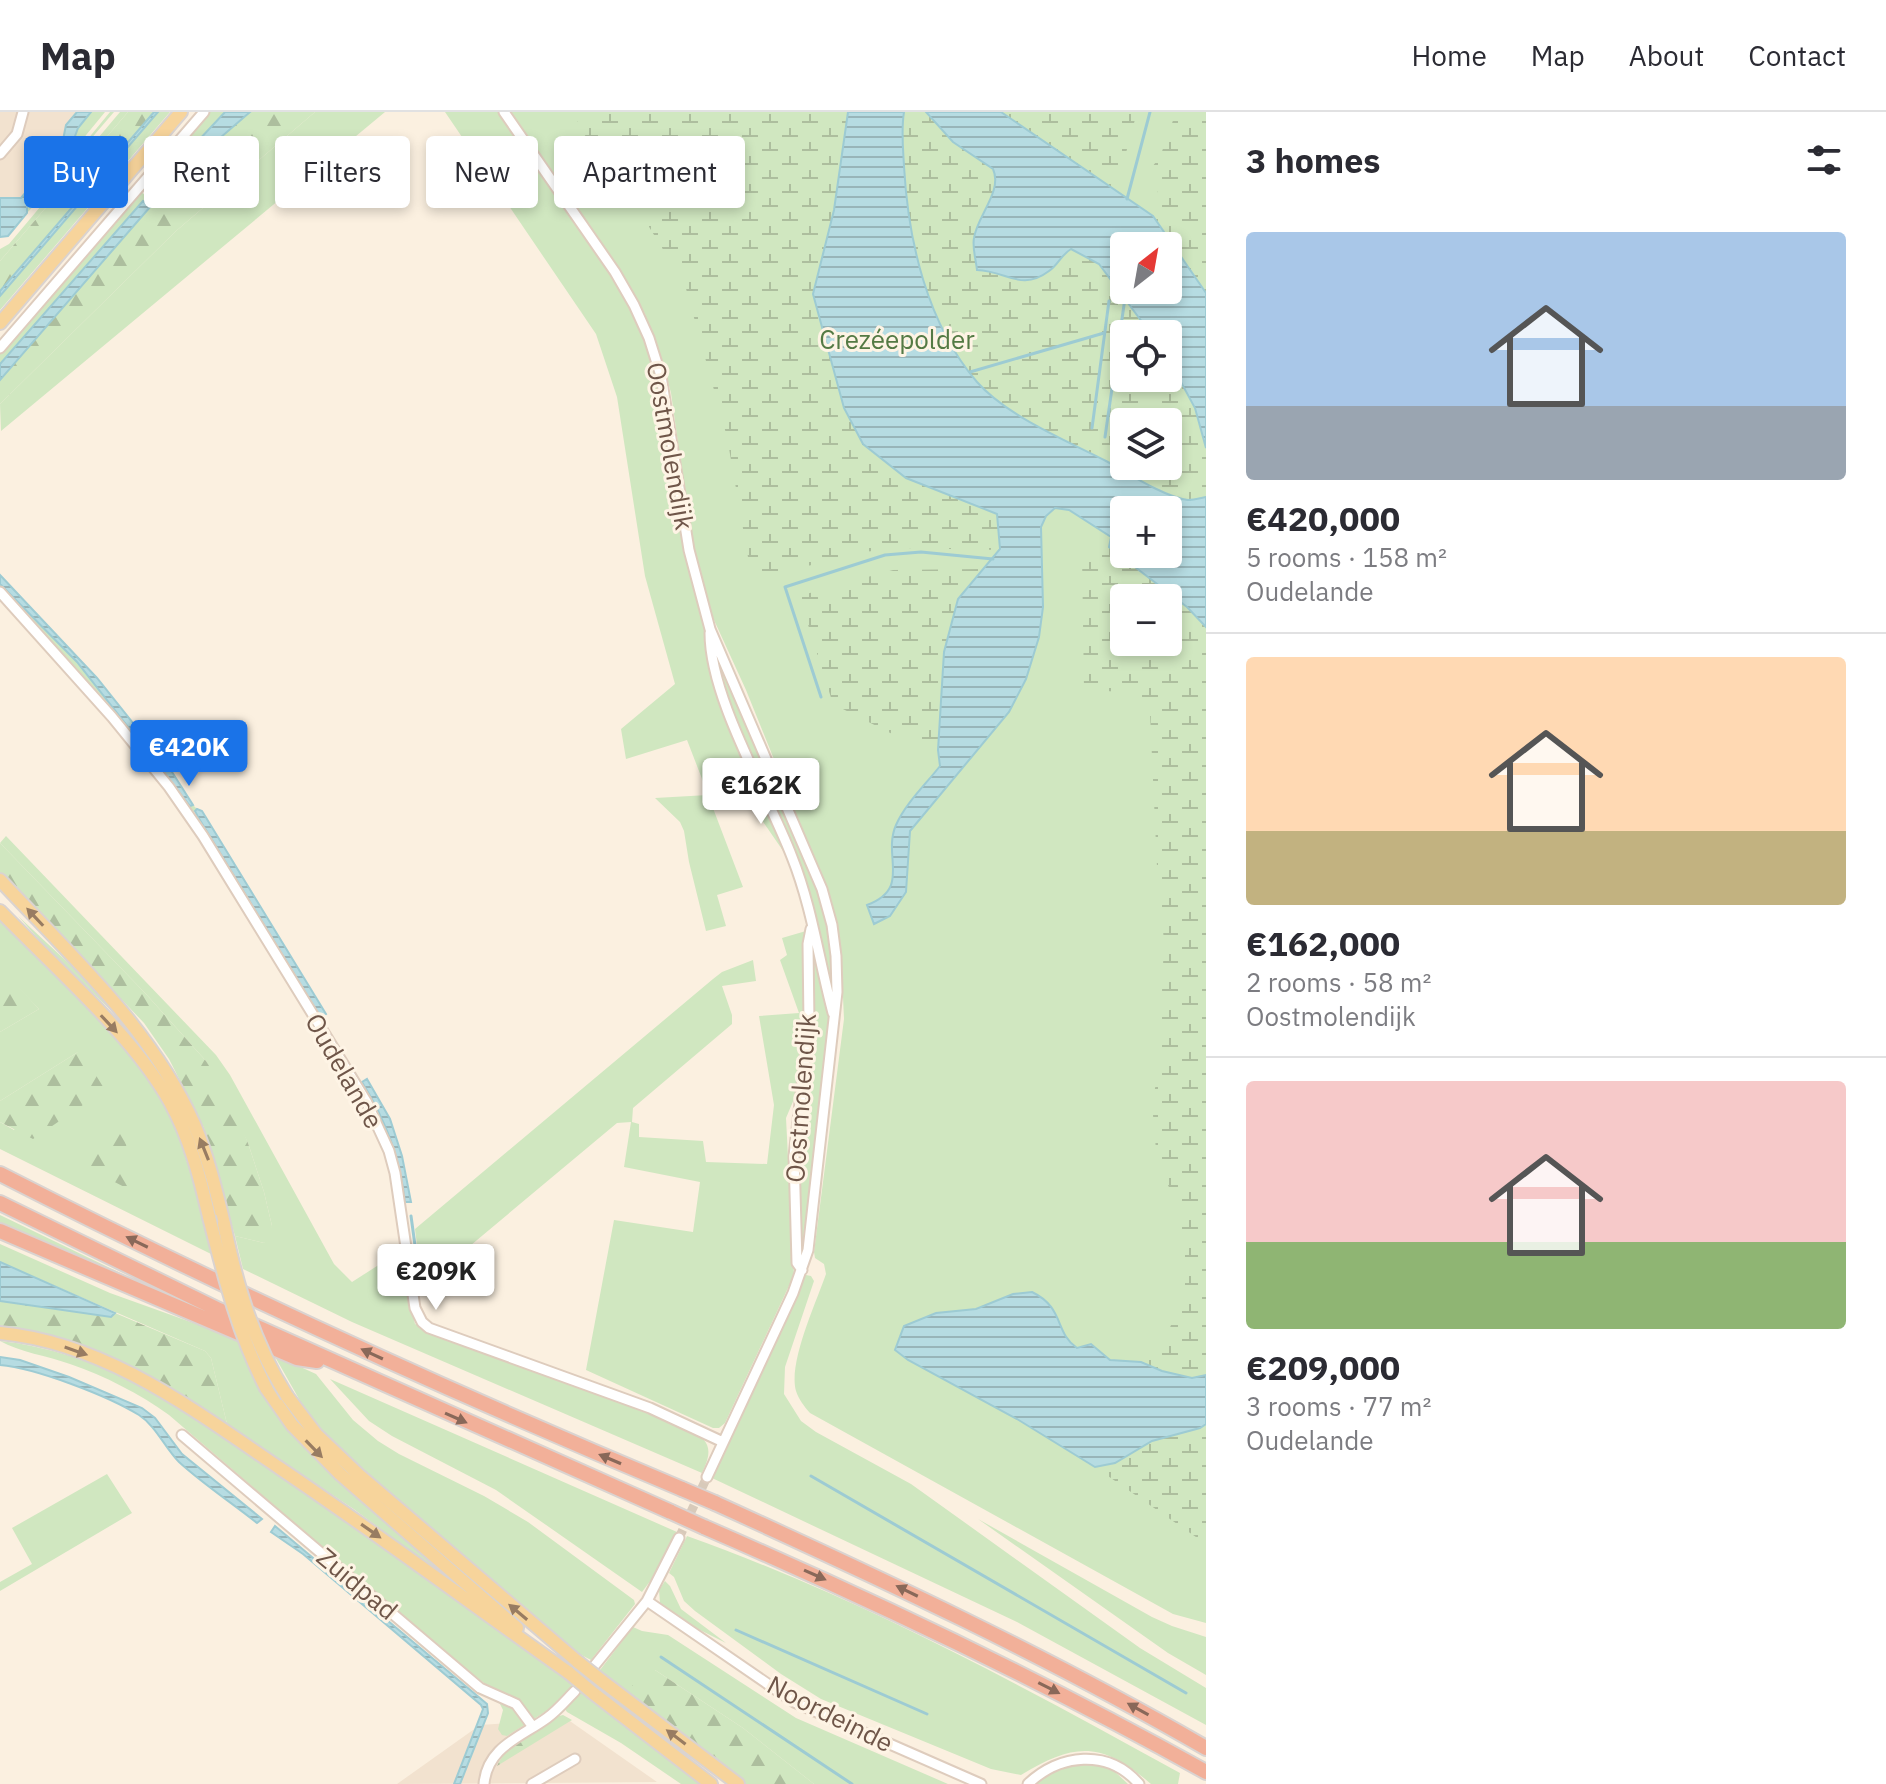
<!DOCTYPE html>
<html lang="en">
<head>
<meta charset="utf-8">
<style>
  :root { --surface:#fff; --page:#f2f2f3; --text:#2b2b33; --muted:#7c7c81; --line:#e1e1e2; --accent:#1a73e8 }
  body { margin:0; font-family:"IBM Plex Sans",sans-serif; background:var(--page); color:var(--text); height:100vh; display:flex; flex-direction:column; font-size:30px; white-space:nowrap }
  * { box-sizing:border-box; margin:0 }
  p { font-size:26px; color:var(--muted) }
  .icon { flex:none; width:44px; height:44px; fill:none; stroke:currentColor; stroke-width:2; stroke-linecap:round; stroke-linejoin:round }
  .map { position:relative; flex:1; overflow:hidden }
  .drawer { display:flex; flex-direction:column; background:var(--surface); width:680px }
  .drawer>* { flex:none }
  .guide { position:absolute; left:24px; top:24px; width:760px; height:72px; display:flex; gap:16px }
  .needle { width:52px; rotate:31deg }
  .controls { position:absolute; left:1110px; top:120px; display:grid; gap:16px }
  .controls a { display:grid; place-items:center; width:72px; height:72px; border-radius:8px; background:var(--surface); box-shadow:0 4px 12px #0003; font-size:40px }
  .price { position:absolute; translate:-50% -68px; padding:0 18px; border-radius:8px; background:#fff; color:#222; font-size:26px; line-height:52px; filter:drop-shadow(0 2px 4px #0008) }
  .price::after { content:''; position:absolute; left:50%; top:48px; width:24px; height:18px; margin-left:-12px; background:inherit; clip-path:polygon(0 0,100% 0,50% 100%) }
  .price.on { background:var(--accent); color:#fff }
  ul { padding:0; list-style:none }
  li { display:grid; align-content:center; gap:16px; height:424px; padding:0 40px }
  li+li { border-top:2px solid var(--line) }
  li span { display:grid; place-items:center; height:248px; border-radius:8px; color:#555 }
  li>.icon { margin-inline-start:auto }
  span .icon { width:144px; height:144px; fill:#fffc; stroke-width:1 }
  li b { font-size:34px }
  h2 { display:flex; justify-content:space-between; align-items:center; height:96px; padding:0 40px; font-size:34px }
  .pill { padding:0 28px; border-radius:8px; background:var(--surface); box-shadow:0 4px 12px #0003; font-size:28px; line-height:72px }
  .pill.on { background:var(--accent); color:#fff }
  header { display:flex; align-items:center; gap:48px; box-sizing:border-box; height:112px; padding:0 40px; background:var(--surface); border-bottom:2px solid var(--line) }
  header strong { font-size:38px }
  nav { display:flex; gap:44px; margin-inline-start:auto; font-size:28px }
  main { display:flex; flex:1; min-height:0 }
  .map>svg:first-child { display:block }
</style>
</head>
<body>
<header>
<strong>Map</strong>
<nav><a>Home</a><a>Map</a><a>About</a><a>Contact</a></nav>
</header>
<main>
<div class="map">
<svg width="1206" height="1672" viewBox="0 0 1206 1672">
  <defs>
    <pattern id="forest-firs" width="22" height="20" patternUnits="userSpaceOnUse" patternTransform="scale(2)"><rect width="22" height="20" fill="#d0e7c0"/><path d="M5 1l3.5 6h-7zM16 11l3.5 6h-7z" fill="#adbe9e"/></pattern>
    <pattern id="wetland-marsh" width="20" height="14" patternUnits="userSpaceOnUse" patternTransform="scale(2)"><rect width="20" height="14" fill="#d0e7c0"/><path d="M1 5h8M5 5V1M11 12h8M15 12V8" fill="none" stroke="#adbe9e"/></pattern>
    <pattern id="water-rules" width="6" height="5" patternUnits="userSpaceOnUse" patternTransform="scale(2)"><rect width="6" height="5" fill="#b6dce2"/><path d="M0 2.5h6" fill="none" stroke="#98b5b9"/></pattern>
  </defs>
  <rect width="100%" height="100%" fill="#fbf0e0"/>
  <path fill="#f2e2cf" d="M0,0H102L0,123Z
    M567,1607L657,1670L397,1672L480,1613Z"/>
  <path fill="#d0e7c0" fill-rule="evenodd" d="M91,0H105L82,28L76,48L27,101V93L67,46L78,17Z
    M110,0H114L89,29L93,32L120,0H128L0,149V137L9,132L77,51L87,28Z
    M158,0H170L0,198V184Z
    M210,0H225L151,80L144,73Z
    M315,0H385L1,319L0,292L176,119Z
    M445,0H499L608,156L637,205L655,254L690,461L724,597L790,749L757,701L744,662L704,672L687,628L626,647L621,617L675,572L645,464L617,285L596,222Z
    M510,0H1206V1511L1173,1502L810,1301C804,1294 799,1288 796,1279C788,1251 816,1191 826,1162L824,1152L815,1146L814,1140L844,907L841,842L826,776L746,578L714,508L700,466L691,423L671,281L663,251L645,202L621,159ZM1124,134H1168V178H1124ZM1124,222H1168V266H1124ZM1124,310H1168V354H1124ZM1124,398H1168V442H1124ZM1124,486H1168V530H1124Z
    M139,78L147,85L0,252V241Z
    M0,472L77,550L190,694L193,693L197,697L192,703L0,477Z
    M717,543L819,778L829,821L834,883L804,768L731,595Z
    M708,683L743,775L717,783L726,814L706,819L689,750L684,719L680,710L655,686Z
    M6,724L216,943L230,963L334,1152L352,1170L399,1140L415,1212C487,1247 566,1269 641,1299C660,1306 688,1313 703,1327C713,1337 707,1350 702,1361L352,1210L243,1157L235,1124L264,1131L272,1114L264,1080L248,1031L206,949L146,882L0,731Z
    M18,804L77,859L120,907L50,840Z
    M0,806C59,867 138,933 173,1012C191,1054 200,1098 211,1142L0,1037V1010L14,1018L78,940L0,989V920L39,897L0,857Z
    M806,819L807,904L797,980L786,1006L794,1163L725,1311L719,1316H713L586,1258L614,1108L693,1120L700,1070L624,1055L631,1010L617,1011L422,1174L415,1117L713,867L722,860L753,848L756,869L722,874L732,903V912L633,996L632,1010L639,1012V1025L703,1029L706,1050L767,1052L774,993L759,904L799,901L780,848L787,843L782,826Z
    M813,829L832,908L803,1143L797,1043L814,898Z
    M0,1103L193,1196L0,1114Z
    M0,1132L110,1181L238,1227L252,1261L266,1285L341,1370L488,1497L355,1398L227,1312L211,1246L205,1239L0,1150Z
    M806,1163L811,1164L814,1169L785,1255L784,1282L801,1309L816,1320L911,1372L1140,1536L1206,1576V1613L1017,1510L712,1366L802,1167Z
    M0,1229C124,1242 226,1326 326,1395C409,1453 492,1511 573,1573L548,1598L507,1624L502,1623L498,1617L503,1598L493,1578L447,1542L169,1303C140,1282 105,1264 70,1252C48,1244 19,1240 0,1229Z
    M274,1243L316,1262L353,1308L378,1329L399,1342L484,1384L528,1410L634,1488L635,1492L591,1548L562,1533L332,1332L307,1301Z
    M330,1267L677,1420L657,1460L642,1480L496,1378L392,1324L369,1309Z
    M107,1362L132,1401L0,1479V1470L32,1452L12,1416Z
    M978,1407L1152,1505L1172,1514L1206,1525V1563L1168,1541Z
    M687,1424C858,1485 1021,1573 1180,1661L1178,1672H1151C1102,1629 1075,1630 1021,1663L991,1657L821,1587L781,1562L695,1499L684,1489L674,1465L669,1461Z
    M665,1469L670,1474L681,1497L726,1531L680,1508L660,1491L659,1478Z
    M633,1515L642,1519L668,1523L796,1606L948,1672H814L743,1616L655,1558L627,1582L600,1558Z
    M580,1579L701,1672H681L621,1631L567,1600L565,1597Z
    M1082,1649L1111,1656L1128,1672H1033L1064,1653Z"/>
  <path fill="url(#forest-firs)" d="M128,0H154L0,179V149Z
    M250,0H315L176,119L0,292V268L149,96L143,89L155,75L156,77Z
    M0,731L146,882L206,949L229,986L248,1031L264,1080L272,1114L271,1125L264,1131L235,1124L204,1016L169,947L144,911L0,760Z
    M1,856L39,897L0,920V857Z
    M78,940L89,952L105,978L33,1027L0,1010V989Z
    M122,1019L135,1063L136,1081L70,1047Z
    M0,1189L111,1205L115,1201L205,1239L211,1246L227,1312C154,1268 87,1224 0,1216Z
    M648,1556L655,1558L743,1616L814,1672H746L627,1582L640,1562Z
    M563,1603L572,1608L497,1654C505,1634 542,1608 563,1603Z"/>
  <path fill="url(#wetland-marsh)" fill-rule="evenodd" d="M573,0H848L834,98L813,182L844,296L906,366L997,402L1000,438L903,436L863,440L752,468L727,325L685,173L638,97L584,22Z
    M904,0H926L953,30L993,57C1001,74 986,91 981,106C976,122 978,142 977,158C1007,159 1021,180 1049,159C1058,153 1062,143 1071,137L1099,152L1151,222H1124V266H1168V246L1195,296L1206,336V385C1201,386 1193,388 1188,388C1163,385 1128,361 1106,349C1067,329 1004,302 977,270C927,210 909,130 904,54C903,36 901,18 904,0ZM1124,310H1168V354H1124Z
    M1001,0H1137L1116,78Z
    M1176,0H1206V181L1153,104L1158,80L1148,60L1160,45Z
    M1109,435L1187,495L1206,515V1263C1183,1268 1162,1260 1141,1250L1157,1239L1164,1230L1185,1179V1137L1177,1092L1157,1050L1152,991L1159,957L1164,829L1157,755L1150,601L1130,581L1084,577L1082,441ZM1124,486H1168V530H1124Z
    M983,457L958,487L944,540L938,638L914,633L833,592L799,484L893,458Z
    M1206,1312V1432L1095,1355L1115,1351L1152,1329L1200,1316Z"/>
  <path fill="url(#water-rules)" stroke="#9dcbd3" stroke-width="2" fill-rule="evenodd" d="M77,0H91L78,16L67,46L27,93V101L8,124L0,125V86H21L61,38L66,13Z
    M154,0H158L0,184V179Z
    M225,0H250L160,78L156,77L155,75Z
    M848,0H904C901,18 903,36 904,54C908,128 927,212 977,270C1007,304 1065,328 1106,349C1128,361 1164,385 1188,388C1193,388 1201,386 1206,385V515L1187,495L1109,435L1111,425L1069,398L1055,396L1046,404L1041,415L1043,495L1039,525L1026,567L1009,600L910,719L906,780L890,804L874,812L867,793C912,776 882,745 896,713C905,692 926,672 940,654L938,638L944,540L958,487L1000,437L997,402L906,366L863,332L844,296L813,182L834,98ZM1124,398H1168V442H1124Z
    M926,0H1001L1153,104L1206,181V336L1195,296L1168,246V222H1151L1099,152L1071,137C1061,143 1058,153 1049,159C1021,180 1007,159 977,158C976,148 972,135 974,126C977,104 1003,79 993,57L953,30ZM1124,134H1168V178H1124Z
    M143,89L150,95L0,268V252Z
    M0,463L97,566L172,660L193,693L190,694L77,550L0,472Z
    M197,697L202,699L326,902L321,906L198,705L195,699Z
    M367,967L390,1007L402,1044L411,1090H405C400,1046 386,1009 362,970Z
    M0,1150L115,1201L111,1205L0,1189Z
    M1032,1180C1065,1196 1054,1220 1077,1236L1091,1232L1110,1248L1141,1250L1162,1259L1192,1266L1206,1263V1312L1200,1316L1152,1329L1115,1351L1095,1355L1017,1307L908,1248L895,1238L904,1214L936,1201L976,1197L1013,1182Z
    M0,1245L20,1248L69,1265L142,1296L155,1306L182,1342L262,1407L257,1411C232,1391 203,1372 179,1350C165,1336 156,1314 139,1303C108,1284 36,1256 0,1253Z
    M275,1414L487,1592L488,1601L460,1672H454L483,1597L481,1593L303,1442L271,1420Z"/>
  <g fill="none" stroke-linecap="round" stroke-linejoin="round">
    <path stroke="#9dcbd3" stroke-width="3" d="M1127,87L1150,0
      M970,260L1104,221
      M1092,316L1109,189
      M1105,325L1125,186
      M821,585L785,475L885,443L921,440L993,447
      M411,1104L417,1148
      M811,1364L1186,1581
      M736,1518L927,1602
      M661,1545L852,1672"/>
    <path stroke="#d8caba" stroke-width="9" stroke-dasharray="9 4.5" stroke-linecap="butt" d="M679,1426L707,1365"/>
    <defs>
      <path id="minor" d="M504,0L615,160L634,193L649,226L661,264L689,438L710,517L822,777L832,813L836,844L837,880L808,1138L793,1181L707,1365
        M0,42L17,22L23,0
        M0,236L204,0
        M0,480L112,605L169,675L203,724L366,989L389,1039L395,1061L415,1196L422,1210L429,1216L650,1296L723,1330
        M710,521C710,587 768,682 792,745C812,795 819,849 833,901
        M802,1158L797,1151L794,1044L809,911L808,832L811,817
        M182,1323L480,1576L516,1592L533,1615
        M647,1489L794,1590L981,1672
        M595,1553L647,1489L679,1426
        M484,1672C487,1635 521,1625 547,1606C558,1598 566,1588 575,1579
        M532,1672L575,1647
        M1028,1672C1059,1642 1108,1636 1139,1672"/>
      <path id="major" d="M0,211L181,0
        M0,768C71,844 151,916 194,1012C208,1045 216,1078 224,1112
        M0,799C54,855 133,923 170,990C190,1026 200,1066 209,1105
        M0,1221C107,1231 195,1299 281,1357C379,1423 473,1493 569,1561
        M266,1276L292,1313L340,1362L517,1516
        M287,1284L316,1322L359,1363L578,1550
        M602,1569L738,1672
        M593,1581L711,1672"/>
      <path id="highway" d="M0,1062C223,1176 451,1280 682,1377
        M0,1091L219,1198L671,1400
        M0,1119L297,1246L317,1249
        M715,1391C882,1467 1047,1544 1206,1636
        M704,1415C875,1489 1043,1569 1206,1660"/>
    </defs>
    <use href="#minor" stroke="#deccbd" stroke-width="13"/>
    <use href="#major" stroke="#dad3d0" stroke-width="16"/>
    <use href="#highway" stroke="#dad3d0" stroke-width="18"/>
    <use href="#minor" stroke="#fff" stroke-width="9"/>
    <use href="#major" stroke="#f7d49b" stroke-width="12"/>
    <use href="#highway" stroke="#f2b099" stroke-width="14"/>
    <defs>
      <path id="major-bridge" d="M209,1105C224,1164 238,1222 266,1276
        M224,1112C237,1174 253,1230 287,1284
        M578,1550L602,1569
        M569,1561L593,1581"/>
      <path id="highway-bridge" d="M682,1377L715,1391
        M671,1400L704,1415"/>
    </defs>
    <use href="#major-bridge" stroke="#dad3d0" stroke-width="16" stroke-linecap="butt"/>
    <use href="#highway-bridge" stroke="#dad3d0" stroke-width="18" stroke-linecap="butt"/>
    <use href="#major-bridge" stroke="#f7d49b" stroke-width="12"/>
    <use href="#highway-bridge" stroke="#f2b099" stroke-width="14"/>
  </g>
  <defs><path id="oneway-solid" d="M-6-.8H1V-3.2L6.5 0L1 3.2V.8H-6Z" transform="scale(2)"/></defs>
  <g fill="#987c62">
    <use href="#oneway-solid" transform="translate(35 805) rotate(-133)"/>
    <use href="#oneway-solid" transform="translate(109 912) rotate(47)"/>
    <use href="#oneway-solid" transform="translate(204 1037) rotate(-112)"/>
    <use href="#oneway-solid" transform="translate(76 1239) rotate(19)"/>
    <use href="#oneway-solid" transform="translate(314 1337) rotate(46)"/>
    <use href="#oneway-solid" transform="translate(371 1419) rotate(35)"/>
    <use href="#oneway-solid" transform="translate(518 1500) rotate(-140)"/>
    <use href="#oneway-solid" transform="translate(676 1625) rotate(-143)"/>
  </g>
  <g fill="#896859">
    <use href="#oneway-solid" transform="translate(137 1130) rotate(-154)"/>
    <use href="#oneway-solid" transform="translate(372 1242) rotate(-155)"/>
    <use href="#oneway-solid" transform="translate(456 1306) rotate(24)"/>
    <use href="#oneway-solid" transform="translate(610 1347) rotate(-157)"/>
    <use href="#oneway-solid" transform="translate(815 1463) rotate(24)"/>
    <use href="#oneway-solid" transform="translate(907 1479) rotate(-154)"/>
    <use href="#oneway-solid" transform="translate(1049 1576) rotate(27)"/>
    <use href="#oneway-solid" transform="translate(1138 1597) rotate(-151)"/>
  </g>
  <g text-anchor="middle" stroke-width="6" stroke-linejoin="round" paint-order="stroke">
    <g font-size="26" fill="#547a44" stroke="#fef4e5">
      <text x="897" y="237">Crezéepolder</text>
    </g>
    <g font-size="26" fill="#6f5649" stroke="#fef4e5">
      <text transform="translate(670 334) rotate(80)" y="9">Oostmolendijk</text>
      <text transform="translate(344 959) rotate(60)" y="9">Oudelande</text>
      <text transform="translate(801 986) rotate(-86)" y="9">Oostmolendijk</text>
      <text transform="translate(357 1472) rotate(40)" y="9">Zuidpad</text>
      <text transform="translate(830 1602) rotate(27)" y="9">Noordeinde</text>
    </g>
  </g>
</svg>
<div class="controls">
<a><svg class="needle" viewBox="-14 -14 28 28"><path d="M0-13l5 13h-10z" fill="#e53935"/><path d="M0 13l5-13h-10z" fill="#7c7c81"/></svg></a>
<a><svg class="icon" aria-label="locate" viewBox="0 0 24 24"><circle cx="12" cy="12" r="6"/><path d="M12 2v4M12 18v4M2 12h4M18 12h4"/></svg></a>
<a><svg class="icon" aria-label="layers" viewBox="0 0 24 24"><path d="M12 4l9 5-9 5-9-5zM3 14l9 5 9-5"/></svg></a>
<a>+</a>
<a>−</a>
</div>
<b class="price on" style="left:189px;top:676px">€420K</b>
<b class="price" style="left:761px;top:714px">€162K</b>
<b class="price" style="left:436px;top:1200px">€209K</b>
<div class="guide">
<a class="pill on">Buy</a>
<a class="pill">Rent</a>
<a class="pill">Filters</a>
<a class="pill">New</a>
<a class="pill">Apartment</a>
</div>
</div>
<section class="drawer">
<h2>3 homes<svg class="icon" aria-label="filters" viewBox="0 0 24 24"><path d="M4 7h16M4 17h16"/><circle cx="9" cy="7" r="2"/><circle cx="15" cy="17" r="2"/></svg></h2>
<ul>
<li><span style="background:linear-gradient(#a9c7e8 70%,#9aa5b1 0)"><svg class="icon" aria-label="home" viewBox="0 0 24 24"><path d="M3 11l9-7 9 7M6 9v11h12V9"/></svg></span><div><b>€420,000</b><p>5 rooms · 158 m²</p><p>Oudelande</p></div></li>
<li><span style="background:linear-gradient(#ffd9b3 70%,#c2b280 0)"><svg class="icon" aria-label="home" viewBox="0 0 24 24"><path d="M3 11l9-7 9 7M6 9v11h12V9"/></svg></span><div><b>€162,000</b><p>2 rooms · 58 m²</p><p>Oostmolendijk</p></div></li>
<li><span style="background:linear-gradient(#f6c9c9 65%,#8fb573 0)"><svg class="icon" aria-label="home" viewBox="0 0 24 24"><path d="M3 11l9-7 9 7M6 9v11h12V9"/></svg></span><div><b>€209,000</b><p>3 rooms · 77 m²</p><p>Oudelande</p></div></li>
</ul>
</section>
</main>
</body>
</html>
